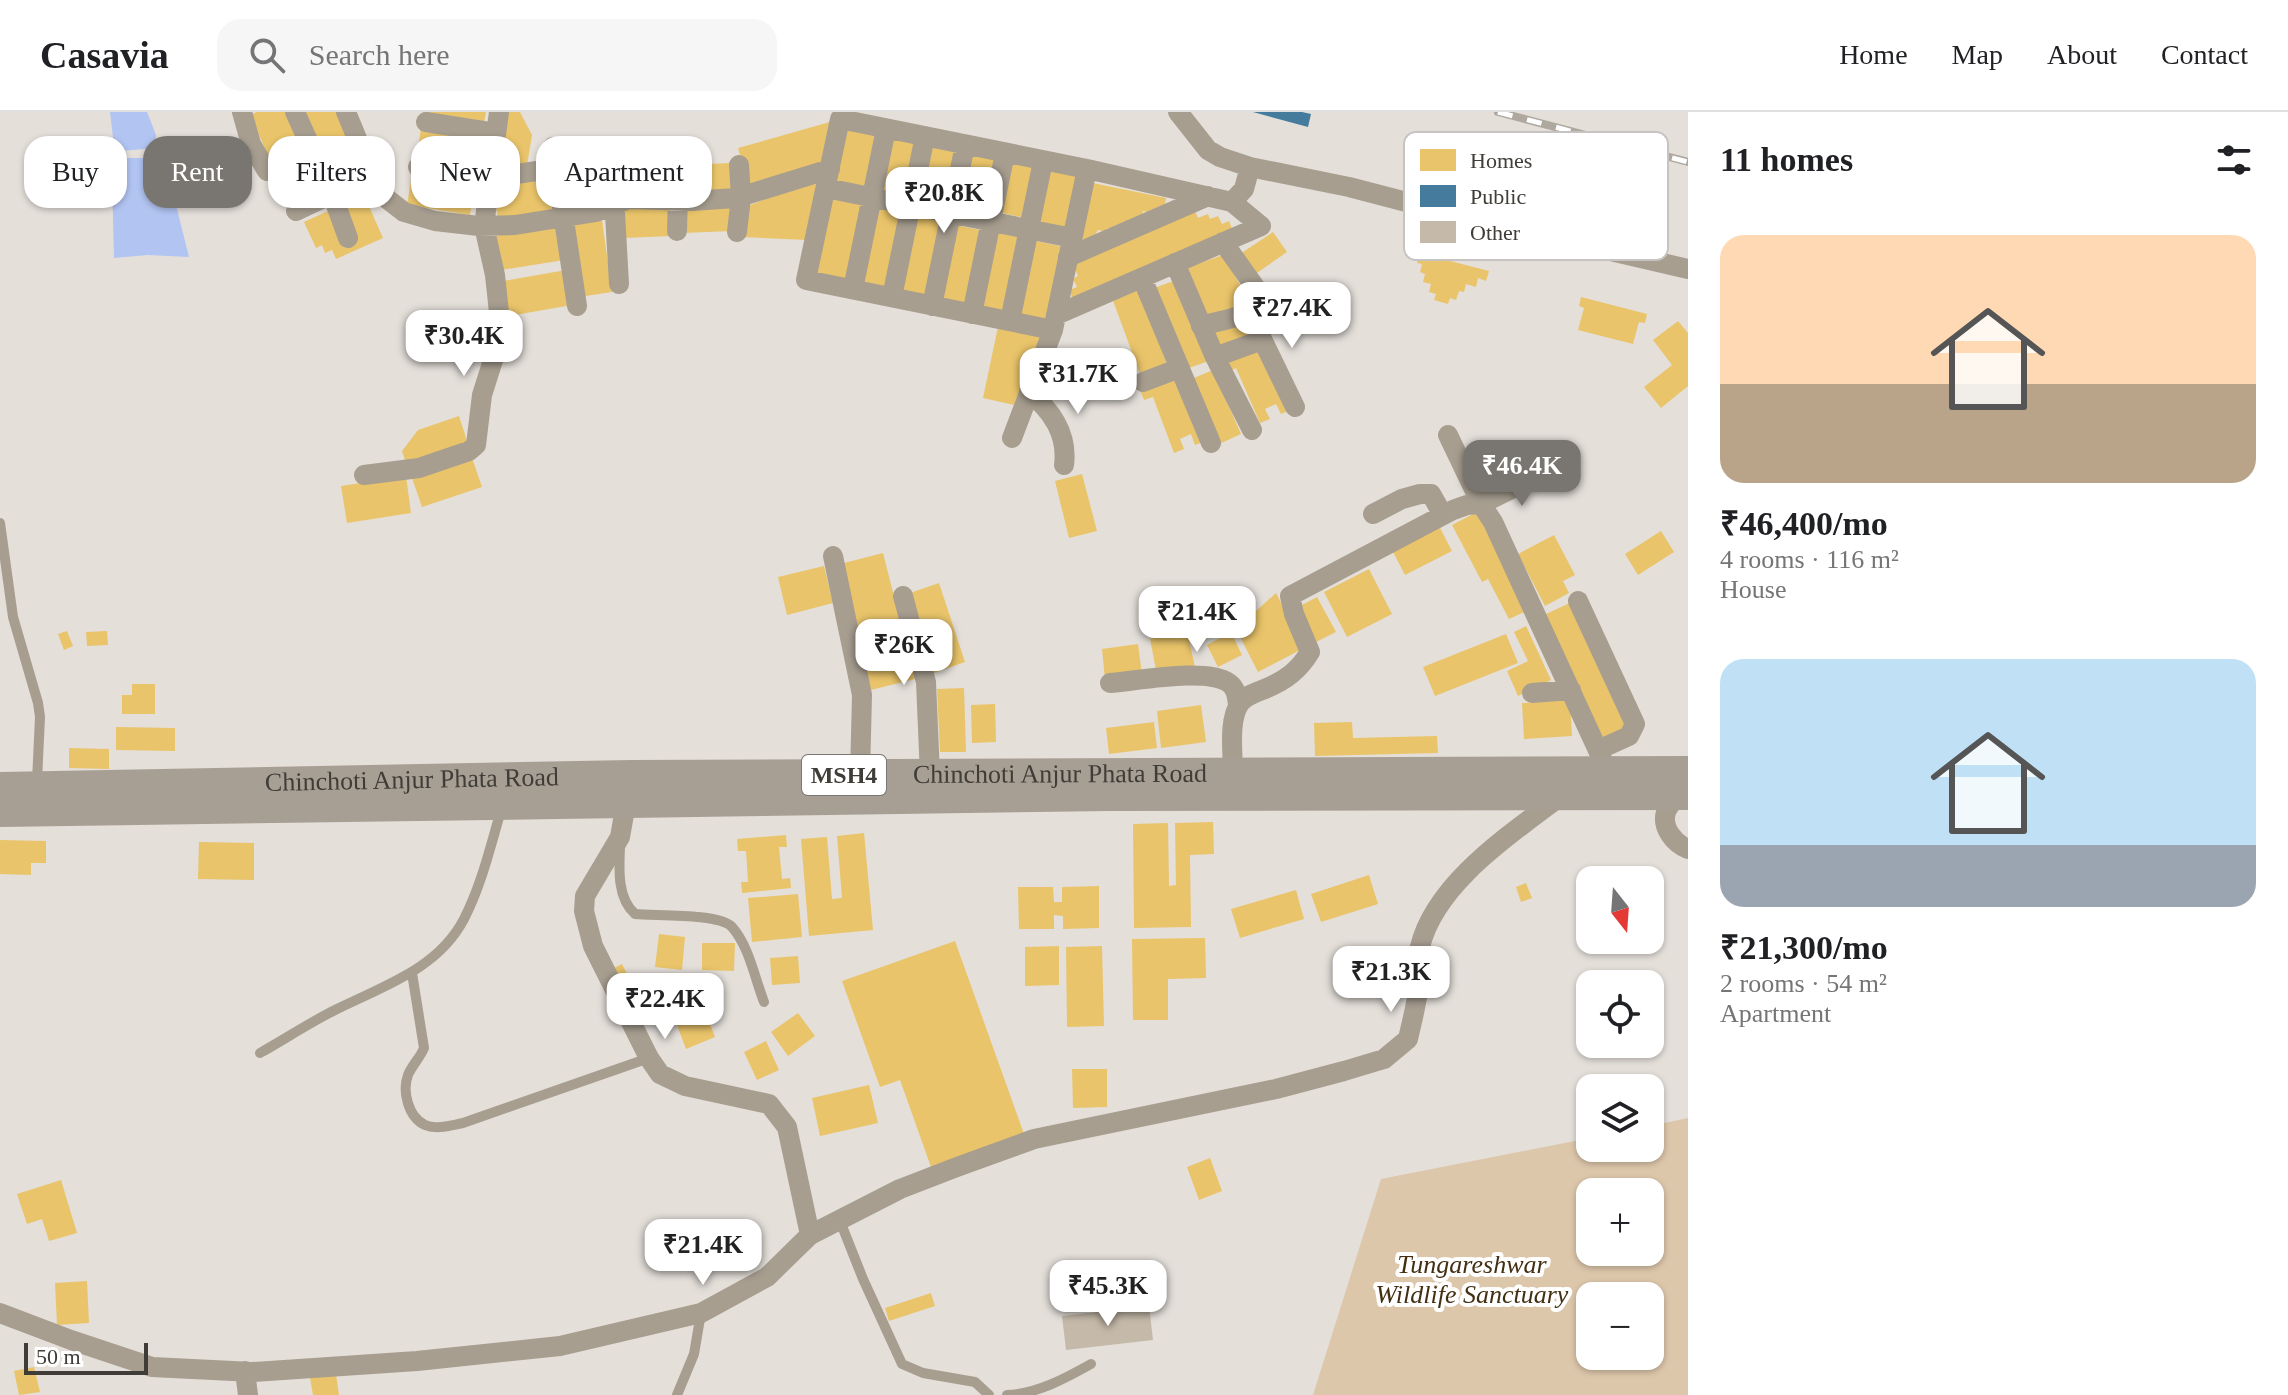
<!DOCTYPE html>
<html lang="en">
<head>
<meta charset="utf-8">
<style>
  :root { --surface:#fff; --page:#f6f6f6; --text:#202124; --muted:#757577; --line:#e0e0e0; --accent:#797570 }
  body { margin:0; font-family:"Times New Roman",serif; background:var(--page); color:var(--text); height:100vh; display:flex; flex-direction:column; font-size:30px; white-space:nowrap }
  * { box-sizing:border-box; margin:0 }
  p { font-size:26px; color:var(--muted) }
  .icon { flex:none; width:44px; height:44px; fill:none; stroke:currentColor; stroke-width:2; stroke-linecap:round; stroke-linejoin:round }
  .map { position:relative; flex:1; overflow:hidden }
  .sheet { display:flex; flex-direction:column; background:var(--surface); width:600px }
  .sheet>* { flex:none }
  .guide { position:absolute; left:24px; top:24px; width:760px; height:72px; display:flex; gap:16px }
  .needle { width:52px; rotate:163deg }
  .fabs { position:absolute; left:1576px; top:754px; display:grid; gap:16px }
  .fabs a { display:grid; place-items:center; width:88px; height:88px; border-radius:16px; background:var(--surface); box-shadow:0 2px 6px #0004; font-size:40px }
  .scale { position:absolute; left:24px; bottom:20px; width:124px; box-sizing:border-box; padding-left:8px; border:4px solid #403c37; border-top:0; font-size:22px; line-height:28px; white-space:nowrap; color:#403c37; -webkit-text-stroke:6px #fff; paint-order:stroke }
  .price { position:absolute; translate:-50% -68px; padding:0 18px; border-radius:16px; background:#fff; color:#222; font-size:26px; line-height:52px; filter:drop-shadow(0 2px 4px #0008) }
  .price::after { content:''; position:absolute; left:50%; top:48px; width:24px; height:18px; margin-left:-12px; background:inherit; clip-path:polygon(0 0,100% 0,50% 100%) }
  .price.active { background:var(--accent); color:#fff }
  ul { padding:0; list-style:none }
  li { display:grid; align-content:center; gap:16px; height:424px; padding:0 32px }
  li span { display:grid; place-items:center; height:248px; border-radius:24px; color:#555 }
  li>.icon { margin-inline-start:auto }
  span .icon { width:144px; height:144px; fill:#fffc; stroke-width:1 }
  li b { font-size:34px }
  h2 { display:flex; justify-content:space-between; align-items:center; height:96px; padding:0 32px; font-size:34px }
  .pill { padding:0 28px; border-radius:24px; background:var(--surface); box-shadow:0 2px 6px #0004; font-size:28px; line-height:72px }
  .pill.active { background:var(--accent); color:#fff }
  header { display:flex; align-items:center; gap:48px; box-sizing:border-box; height:112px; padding:0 40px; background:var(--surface); border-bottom:2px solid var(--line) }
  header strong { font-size:38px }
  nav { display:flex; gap:44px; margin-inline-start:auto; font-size:28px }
  .search { width:560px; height:72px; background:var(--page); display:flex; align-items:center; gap:20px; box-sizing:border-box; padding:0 28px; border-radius:24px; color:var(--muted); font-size:30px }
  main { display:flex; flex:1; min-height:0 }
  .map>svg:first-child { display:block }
</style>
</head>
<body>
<header>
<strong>Casavia</strong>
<div class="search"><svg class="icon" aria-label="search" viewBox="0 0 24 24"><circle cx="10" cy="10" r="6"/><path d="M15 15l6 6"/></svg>Search here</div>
<nav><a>Home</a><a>Map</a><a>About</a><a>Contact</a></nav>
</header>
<main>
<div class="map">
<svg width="1688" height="1283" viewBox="0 0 1688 1283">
  <rect width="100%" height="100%" fill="#e4dfd9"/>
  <path fill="#ddc7ab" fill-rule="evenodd" d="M1688,1006V1283H1313L1381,1067L1590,1026V1036H1650V1014ZM1590,1080H1650V1140H1590ZM1590,1184H1650V1244H1590Z"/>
  <path fill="#b2c4f2" d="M110,0H147L156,23V36L121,39L114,34Z
    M127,46H150L165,49L189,145L148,143L114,146L112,67Z"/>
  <path fill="#e9c46a" d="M257,0H289L325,79L291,94L250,3Z
    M302,0H339L365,59L335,72Z
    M423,0H486L483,15L423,5Z
    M506,0H520L532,23L526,59L497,54Z
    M837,8L826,52L749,74L738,36Z
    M421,16L483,26L478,60L416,50Z
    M847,16L878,22L866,79L835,72Z
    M888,24L919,30L908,82L876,76Z
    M929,32L959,38L948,92L918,86Z
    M582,33V36L591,35L592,39L602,38L610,87L568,95L558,38Z
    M969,42L998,48L987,99L958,93Z
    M1008,49L1036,55L1025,106L997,100Z
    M732,51L734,81L683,83L682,53Z
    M672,53L673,80L625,82L624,55Z
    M1048,58L1078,64L1067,117L1036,110Z
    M553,60L559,98L498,108L492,70Z
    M412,62L475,73L470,103L407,93Z
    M817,67L807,128L743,125L745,95Z
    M1088,70L1166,86L1164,98L1154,96L1153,101L1143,99L1142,104L1138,103L1137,109L1122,110L1121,114L1115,113L1114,117L1107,116L1106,120L1098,118L1092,128L1083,127L1082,132L1075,131Z
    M364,83L383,126L336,147L332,138L325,141L322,133L316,136L304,110L328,99L345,136L356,132L339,94Z
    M833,85L868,92L850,172L816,165Z
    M731,93L732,119L683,121L682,95Z
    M670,94L671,124L623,126L622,96Z
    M876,95L906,101L890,176L860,170Z
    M1195,99L1198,106L1208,102L1210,107L1218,104L1222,112L1229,109L1233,119L1073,188L1069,178L1077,175L1073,167L1078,164L1073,152Z
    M915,104L945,110L929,185L899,178Z
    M602,108L612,180L579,185L569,112Z
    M955,113L985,119L969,193L939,187Z
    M558,114L564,148L501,158L495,124Z
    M993,120L1023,126L1007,201L977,195Z
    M1273,120L1287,140L1254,163L1240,142Z
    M1032,128L1064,135L1048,209L1016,203Z
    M1419,141L1489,159L1486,169L1478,166L1476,175L1466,172L1464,180L1459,179L1456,188L1450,186L1448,192L1434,188L1436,182L1429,180L1431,172L1423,170L1425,162L1420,160L1422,152L1417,151Z
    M1223,143L1247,185L1253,183L1255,189L1205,207L1180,158Z
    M566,158L572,193L509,204L503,169Z
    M1179,167L1209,249L1183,258L1154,176Z
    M1140,176L1167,252L1140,262L1112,186Z
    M1581,185L1647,202L1645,211L1639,210L1633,232L1578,218L1584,196L1579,194Z
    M1246,209L1252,226L1214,239L1206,217Z
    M1678,209L1688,221V274L1661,296L1644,275L1672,253L1653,228Z
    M999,210L1043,220L1014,293L983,286Z
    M1260,234L1288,299L1281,302L1276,292L1265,297L1270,307L1260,311L1236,256L1230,259L1225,250Z
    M1213,258L1241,322L1217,333L1189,268Z
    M1178,264L1203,330L1195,333L1191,322L1180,327L1184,337L1174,341L1153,285L1144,288L1140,278Z
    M459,304L469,335L407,354L402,339L418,318Z
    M471,343L482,375L422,395L411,363Z
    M1082,362L1097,419L1069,426L1055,369Z
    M406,364L411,401L347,411L341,374Z
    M1477,400L1529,498L1509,507L1488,467L1482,470L1452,413Z
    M1439,414L1452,439L1405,463L1392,438Z
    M1661,419L1674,440L1638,463L1625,442Z
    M1554,423L1575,463L1563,469L1569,481L1545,494L1518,442Z
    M883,441L915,567L871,578L840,452Z
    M824,454L833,491L787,503L778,465Z
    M1369,457L1392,502L1347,525L1324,480Z
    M939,471L965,550L934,561L907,482Z
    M1276,481L1304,536L1258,560L1236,517Z
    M1317,485L1336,520L1316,530L1298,495Z
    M1574,489L1632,612L1602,627L1544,503Z
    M1526,514L1551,568L1518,584L1507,559L1528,549L1514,520Z
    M67,519L73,534L64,538L58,522Z
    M107,519L108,533L87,534L86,520Z
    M1187,519L1195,555L1157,563L1150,527Z
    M1231,520L1242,543L1218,555L1207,533Z
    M1506,522L1518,551L1435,584L1423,555Z
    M1138,532L1142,562L1105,567L1102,537Z
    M132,572H155V602H122V583H132Z
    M964,576L966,640H940L937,577Z
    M1570,588L1572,624L1524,627L1522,591Z
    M995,592L996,630L972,631L971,593Z
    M1201,593L1206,630L1161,636L1157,599Z
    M1154,610L1157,636L1109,642L1106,616Z
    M1352,610L1353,626L1437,624L1438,641L1315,644L1314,611Z
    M116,615L175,616V639L116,638Z
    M69,636L109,637V657L69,656Z
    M1213,710L1214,742L1190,743L1191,815L1134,816L1133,712L1168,711L1169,774L1176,773L1175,711Z
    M864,721L873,818L809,824L801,727L827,725L832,787L842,786L837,724Z
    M786,723L787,735H779L782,767L790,766L791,776L742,781L741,770H748L746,739H738L737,727Z
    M0,728L46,729V751H31V763L0,762Z
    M199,730L254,731V768L198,767Z
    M1369,763L1378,792L1321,810L1311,782Z
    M1526,771L1532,786L1521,790L1516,775Z
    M1099,774V816L1063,817V804L1054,803V817H1019L1018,775H1053L1054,790H1062V775Z
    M1296,778L1304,807L1240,826L1231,797Z
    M798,782L802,825L752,830L748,786Z
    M659,822L685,825L682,858L655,855Z
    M1205,826L1206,866L1168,867V908H1133L1132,827Z
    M955,829L1024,1022L931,1055L900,968L880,975L842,869Z
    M702,831H735L734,859L702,858Z
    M1059,834V873L1025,874V835Z
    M1102,834L1104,914L1067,915L1066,835Z
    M798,844L800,871L772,873L770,846Z
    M622,852L635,878L621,885L608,859Z
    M704,896L715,925L686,937L675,908Z
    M798,901L815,924L788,944L771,920Z
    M766,929L779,958L757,968L744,940Z
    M1072,957H1107V995L1073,996Z
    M869,973L878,1011L820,1024L812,986Z
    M1210,1046L1222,1079L1199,1088L1187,1055Z
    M61,1068L77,1121L49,1129L42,1107L27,1112L17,1082Z
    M87,1169L89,1211L57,1213L55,1171Z
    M931,1181L935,1194L889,1209L885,1196Z
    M34,1255L40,1280L19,1283L14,1259Z
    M336,1262L339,1283H313L310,1266Z"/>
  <path fill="#457b9d" d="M1253,0H1302L1311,2L1308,15Z"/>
  <path fill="#c5baaa" d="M1149,1194L1153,1228L1066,1238L1062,1204Z"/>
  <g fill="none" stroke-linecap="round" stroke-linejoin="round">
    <path stroke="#a79e90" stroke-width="10" d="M0,411L13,505L38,591L40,605L37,669
      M620,735C619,757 617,786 635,802C656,804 719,801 732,815C749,834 755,867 764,890
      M412,861L424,936C420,946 412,953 408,963C402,979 408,1005 425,1013C436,1018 452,1013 463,1011L649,946
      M260,941C285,927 309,911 335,898C383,874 438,857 464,807C482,772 491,732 502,695
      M840,1109L863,1167L902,1252L923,1261L975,1270L989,1283
      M677,1283L694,1242L701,1201
      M1007,1283C1037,1282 1066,1266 1091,1252"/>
    <path stroke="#a79e90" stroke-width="20" d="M242,0L251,32L267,59
      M295,0L332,82L348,126
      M346,0L370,58L373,76
      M1178,0L1208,38L1220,45L1250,55L1349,75L1464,105L1688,157
      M426,10L496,21
      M553,35L577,194
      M612,48L619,172
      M418,55L490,66L556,56
      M1087,57L1053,218L806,168L840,7L1087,57L1232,90L1244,77L1250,55
      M826,76L1072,126
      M296,99L332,82L357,75L373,76L404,100L435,109L479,114L515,113L596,100L629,87L692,89L736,86L830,57
      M677,119L679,47
      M737,120L741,85L739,53
      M1068,145L1208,84
      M1175,151L1215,245L1252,318
      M1142,166L1211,331
      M853,177L886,17
      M892,185L925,24
      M932,194L965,33
      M1249,200L1295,295
      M972,202L1005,41
      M1056,203L1261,114L1232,90
      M1010,209L1043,49
      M1201,214C1220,208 1250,206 1261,188L1260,182L1223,130
      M1215,245L1262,228
      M1143,270L1180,256
      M1029,280C1052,299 1068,322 1064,353
      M1448,323L1481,392L1544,361
      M1012,326L1053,218
      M364,363L419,356L469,339L476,333L482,283L494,245L500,210L495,163L484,114L499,0
      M1373,402L1402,387L1420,382H1431L1443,403
      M833,444L862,583L860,663
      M903,484L926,570L930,663
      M1578,489L1635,612L1629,624L1598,638
      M1110,571C1137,569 1207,555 1229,571C1236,576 1237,584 1238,593
      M1532,581L1571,578
      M1233,660C1233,641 1228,608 1240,591C1246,583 1258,580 1267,576C1286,568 1299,558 1310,540L1294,502L1290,484L1453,398L1467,393L1481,392L1493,410L1607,658
      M628,680L620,725L585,784L584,799L593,834L649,946L660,962L685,974L769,992L787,1015L810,1123
      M1678,683C1674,688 1668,694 1666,700C1661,716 1675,732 1688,737
      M0,1201L71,1228L152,1255L253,1260L417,1249L560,1234L701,1201L767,1165L810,1123L900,1077L957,1055L1034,1027L1276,977L1344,959L1384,947L1408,927C1412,909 1417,891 1419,872C1419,860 1417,846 1420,835C1435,771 1512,721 1562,683
      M245,1259L248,1283"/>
    <g stroke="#a89f94" stroke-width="30">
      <path id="s1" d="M0,675L631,663L1688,659"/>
      <path d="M0,700L1110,684L1688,683"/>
    </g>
    <defs>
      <path id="rail" d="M1498,0L1688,50"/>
    </defs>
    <use href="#rail" stroke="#aea89f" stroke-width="8"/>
    <use href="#rail" stroke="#fff" stroke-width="5" stroke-dasharray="15" stroke-linecap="butt"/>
  </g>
  <g text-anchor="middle" stroke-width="8" stroke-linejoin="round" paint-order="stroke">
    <rect fill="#fff" stroke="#797673" stroke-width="2" x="802" y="643" width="84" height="40" rx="6"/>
    <g font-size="24" font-weight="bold" fill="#403c37">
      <text x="844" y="671">MSH4</text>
    </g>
    <g font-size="26" fill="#403c37" stroke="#fff">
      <text dy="9" stroke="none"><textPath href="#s1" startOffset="1060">Chinchoti Anjur Phata Road</textPath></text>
      <text dy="9" stroke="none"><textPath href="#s1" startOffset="412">Chinchoti Anjur Phata Road</textPath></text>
    </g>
    <g font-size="26" font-style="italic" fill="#432f11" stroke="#fff">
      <text x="1472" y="1161">Tungareshwar<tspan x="1472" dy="30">Wildlife Sanctuary</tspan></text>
    </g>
  </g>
  <rect x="1404" y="20" width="264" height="128" rx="12" fill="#fff" stroke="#c6c4c3" stroke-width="2"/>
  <rect x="1420" y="37" width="36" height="22" fill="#e9c46a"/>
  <rect x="1420" y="73" width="36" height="22" fill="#457b9d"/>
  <rect x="1420" y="109" width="36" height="22" fill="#c5baaa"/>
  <g font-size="22" fill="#403c37">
    <text x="1470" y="56">Homes</text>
    <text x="1470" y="92">Public</text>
    <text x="1470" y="128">Other</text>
  </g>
</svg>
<div class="fabs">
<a><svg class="needle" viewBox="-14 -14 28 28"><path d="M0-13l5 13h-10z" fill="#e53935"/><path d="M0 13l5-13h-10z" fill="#757577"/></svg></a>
<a><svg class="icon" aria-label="locate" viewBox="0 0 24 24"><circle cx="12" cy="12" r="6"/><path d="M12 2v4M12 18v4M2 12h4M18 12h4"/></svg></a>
<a><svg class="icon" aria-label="layers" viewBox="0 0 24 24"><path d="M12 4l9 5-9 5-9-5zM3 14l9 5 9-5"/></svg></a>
<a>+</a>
<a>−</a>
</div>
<div class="scale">50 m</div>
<b class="price" style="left:944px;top:123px">₹20.8K</b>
<b class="price" style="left:1292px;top:238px">₹27.4K</b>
<b class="price" style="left:464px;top:266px">₹30.4K</b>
<b class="price" style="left:1078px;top:304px">₹31.7K</b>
<b class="price active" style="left:1522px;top:396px">₹46.4K</b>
<b class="price" style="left:1197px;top:542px">₹21.4K</b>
<b class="price" style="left:904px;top:575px">₹26K</b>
<b class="price" style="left:1391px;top:902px">₹21.3K</b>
<b class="price" style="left:665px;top:929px">₹22.4K</b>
<b class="price" style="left:703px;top:1175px">₹21.4K</b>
<b class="price" style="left:1108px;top:1216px">₹45.3K</b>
<div class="guide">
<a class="pill">Buy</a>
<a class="pill active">Rent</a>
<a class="pill">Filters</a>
<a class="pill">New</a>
<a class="pill">Apartment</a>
</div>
</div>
<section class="sheet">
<h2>11 homes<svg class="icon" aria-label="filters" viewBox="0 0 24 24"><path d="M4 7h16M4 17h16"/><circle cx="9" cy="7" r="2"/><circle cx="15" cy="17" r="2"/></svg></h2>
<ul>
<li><span style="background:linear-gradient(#ffd9b3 60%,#b9a48a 0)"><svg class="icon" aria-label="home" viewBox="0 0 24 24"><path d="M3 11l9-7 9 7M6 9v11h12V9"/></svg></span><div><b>₹46,400/mo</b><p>4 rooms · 116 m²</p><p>House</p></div></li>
<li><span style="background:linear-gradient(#bfe0f5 75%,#9aa5b1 0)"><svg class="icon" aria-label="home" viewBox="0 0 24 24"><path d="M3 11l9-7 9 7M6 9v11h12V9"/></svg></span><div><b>₹21,300/mo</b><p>2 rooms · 54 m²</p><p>Apartment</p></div></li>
</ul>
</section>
</main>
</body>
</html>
